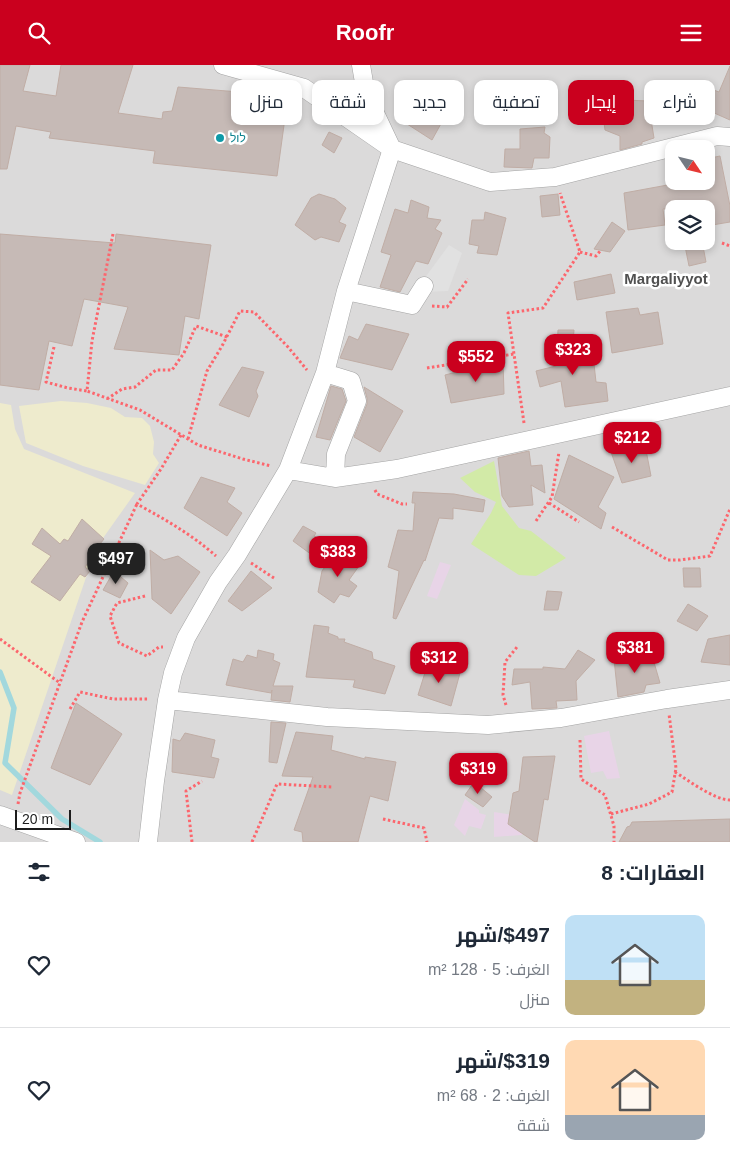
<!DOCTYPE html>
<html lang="ar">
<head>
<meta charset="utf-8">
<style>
  :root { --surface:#fff; --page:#f2f2f3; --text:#1f2937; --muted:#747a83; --line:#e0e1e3; --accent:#ca001e }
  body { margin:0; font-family:Arial,Cairo,"Noto Sans Hebrew",sans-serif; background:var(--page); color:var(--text); direction:rtl; height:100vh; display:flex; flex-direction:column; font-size:19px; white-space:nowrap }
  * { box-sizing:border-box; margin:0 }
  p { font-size:16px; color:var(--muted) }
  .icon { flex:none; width:28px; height:28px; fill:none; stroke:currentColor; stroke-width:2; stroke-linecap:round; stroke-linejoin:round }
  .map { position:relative; height:777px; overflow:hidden; direction:ltr }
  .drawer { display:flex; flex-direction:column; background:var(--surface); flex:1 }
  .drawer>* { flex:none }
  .hud { position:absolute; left:15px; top:15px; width:700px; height:45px; direction:rtl; display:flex; gap:10px }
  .needle { width:32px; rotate:125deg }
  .fabs { position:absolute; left:665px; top:75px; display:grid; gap:10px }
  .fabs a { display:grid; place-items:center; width:50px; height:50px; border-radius:10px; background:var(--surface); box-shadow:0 2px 8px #0003; font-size:25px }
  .scale { position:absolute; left:15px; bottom:12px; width:56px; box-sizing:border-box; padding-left:5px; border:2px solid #1d1d1d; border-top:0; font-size:14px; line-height:18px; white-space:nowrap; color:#1d1d1d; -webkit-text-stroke:4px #fff; paint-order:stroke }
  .price { position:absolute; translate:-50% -42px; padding:0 11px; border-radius:10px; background:var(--accent); color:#fff; font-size:16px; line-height:32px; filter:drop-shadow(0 1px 2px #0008) }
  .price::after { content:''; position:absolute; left:50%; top:30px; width:15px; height:11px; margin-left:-8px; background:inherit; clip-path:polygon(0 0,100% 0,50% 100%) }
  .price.on { background:#222; color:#fff }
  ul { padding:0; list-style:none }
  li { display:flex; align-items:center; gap:15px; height:125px; padding:0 25px }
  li+li { border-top:1px solid var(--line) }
  li span { display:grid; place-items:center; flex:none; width:140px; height:100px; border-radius:10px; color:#555 }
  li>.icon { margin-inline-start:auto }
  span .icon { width:60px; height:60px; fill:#fffc; stroke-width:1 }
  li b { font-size:21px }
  h2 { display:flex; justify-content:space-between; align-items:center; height:60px; padding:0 25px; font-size:21px }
  .tag { padding:0 18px; border-radius:10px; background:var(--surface); box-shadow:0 2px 8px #0003; font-size:18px; line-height:45px }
  .tag.on { background:var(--accent); color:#fff }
  header { display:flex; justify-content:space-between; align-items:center; height:65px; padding:0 25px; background:var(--accent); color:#fff; font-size:22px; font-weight:600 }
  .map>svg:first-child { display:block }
</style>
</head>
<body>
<header><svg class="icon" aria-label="menu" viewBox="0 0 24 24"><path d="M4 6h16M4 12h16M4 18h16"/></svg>Roofr<svg class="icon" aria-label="search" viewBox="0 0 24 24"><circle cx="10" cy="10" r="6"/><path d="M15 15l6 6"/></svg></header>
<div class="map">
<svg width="730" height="777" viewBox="0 0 730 777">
  <rect width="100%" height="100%" fill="#eee9e2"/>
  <path fill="#dbdada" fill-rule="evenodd" d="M0,0H730V777H0ZM674,84H706V116H674ZM674,144H706V176H674Z"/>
  <path fill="#e8d4e7" d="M440,497L451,500L437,534L427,531Z
    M609,666L620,713L607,714L603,706L591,708L584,671Z
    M465,734L479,745V748L486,750L481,764L469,761L465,771L454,760Z
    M494,747L525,752L522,770L494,772Z"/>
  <path fill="#eeebcd" d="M61,336L87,338L111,343L125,352L142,353L150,361L154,377L153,389L159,398L145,420L83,401L26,378L19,341Z
    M0,338L11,340L15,364L24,384L135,428L96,483L12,730L0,725Z"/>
  <path fill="#d2eaa7" d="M494,396L502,441L519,463L531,466L566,493L536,511L519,510L471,479L491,448L496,437L475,427L460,413Z"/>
  <path fill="#e1e1e1" d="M449,180L462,188L448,226L424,227V214Z"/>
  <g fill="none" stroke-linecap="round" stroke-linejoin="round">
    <path stroke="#a2d8dd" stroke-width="5.5" d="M0,607L14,643L5,698L62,754L100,777"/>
  </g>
  <path fill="#c6bab6" stroke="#c0ada5" d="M0,0H30L23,26L56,31L61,0H133L118,48L162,54L163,47L172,46L178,22L288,31L277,111L153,98L155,86L49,73L51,67L16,61L7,104H0Z
    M730,1V55L703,43L711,24L719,27Z
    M421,28L449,44L432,75L404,57Z
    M601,34L648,36L654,73L642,77V79L620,85V71L605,65Z
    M545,62L544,68L550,72L549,93H534L532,103L504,102L505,84H520V64Z
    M329,67L342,73L334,88L322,80Z
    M720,91L730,141V157L706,161V144H663L665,160L628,165L624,128L673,119V116H706V94Z
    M319,129L335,134L346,143L339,157L346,160L339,177L321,172L315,175L295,160L311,133Z
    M558,129L560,150L542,152L540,131Z
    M411,135L429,142L427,153L441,155L435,164L442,168L428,199L416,196L400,227L380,222L391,190L381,187L395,144L408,148Z
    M485,147L506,153L497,190L477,188L479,181L469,179L472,155H484Z
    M612,157L625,166L610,187L594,184Z
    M0,169L115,178L116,169L211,180L199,254L185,251L179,290L114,284L128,242L84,234L72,281L49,276L39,325L0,320Z
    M684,176H702L706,197L689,201Z
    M611,209L615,228L577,235L574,217Z
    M638,243L640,250L658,247L663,279L612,288L606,247Z
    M366,259L409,269L392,305L340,293L349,271L358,275Z
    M558,265H574L571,302L594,299L596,317L606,318L608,336L565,342L561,316L540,322L536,306L556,301Z
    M503,295L504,329L451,338L445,310Z
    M242,302L264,307L256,326L258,331L249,352L219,340Z
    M331,321L342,324L346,336L330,375L316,372Z
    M364,322L403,346L380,387L354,372L367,339V333Z
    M645,380L651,411L622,418L611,387Z
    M529,386L531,401L542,400L545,428L531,420L533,440L509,442L502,431L498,393Z
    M569,390L614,412L598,442L606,448L601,464L554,434Z
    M201,412L235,423L227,437L242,448L227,471L184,443Z
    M413,427L454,429L485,435L483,447L453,443V454L439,453L425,496L424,495L396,554L393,553L399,506L388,502L398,465L413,466L415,438H412Z
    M82,454L104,474L91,490L93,491L85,502L90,506L85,512L80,509L60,536L31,517L51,491L32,479L42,463L60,479L64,474L68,476Z
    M303,461L316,468L314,471L326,479L312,490L293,476Z
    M150,485L164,495L178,491L200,507L171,549L152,534Z
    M336,486L359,501L349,515L357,521L349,532L340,529L334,538L318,527L322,506Z
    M683,503H700L701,522H684Z
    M114,506L128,518L120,533L103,525Z
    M251,506L272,523L242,546L228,536Z
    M547,526L562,527L558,545H544Z
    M688,539L708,551L697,566L677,556Z
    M314,560L329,562L328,568L338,572V574H345L344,577L372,587L373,594L395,601L385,629L353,622L355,615L306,612Z
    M730,570V600L701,597L708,574Z
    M258,585L274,589L273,595L280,598L273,621H293L290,637L271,635L272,625L271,628L226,620L233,594L243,597L247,590L257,593Z
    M578,585L595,595L576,616L577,635L556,636L557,643L532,644L530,617L512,620L514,604H543V602L565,604Z
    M651,587L660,618L646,620L644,627L618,632L614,594Z
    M428,598L460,608L451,641L418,630Z
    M76,638L122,669L90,720L51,703Z
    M271,657L286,658L277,698L269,697Z
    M296,667L333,671L331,685L365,694V692L396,697L388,736L370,731L358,777H303L302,767L294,765L313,712L282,711Z
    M185,668L215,675L211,692L219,694L214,713L172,707L173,674L180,676Z
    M555,691L548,735L544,734L537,777H535L508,759L513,728L519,726L523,692Z
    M474,717L492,732L483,742L465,730Z
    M730,754V777H619L627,762L630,761L632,757Z"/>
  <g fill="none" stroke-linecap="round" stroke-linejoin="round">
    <defs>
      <path id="minor" d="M223,0L304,23L392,84L490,117L555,112L717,71L730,72
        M346,226L412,240L424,221
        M325,308L351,316L357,336L336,389L335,413
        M288,405L335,413L397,404L730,331
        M167,635L327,652L488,660L561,653L667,634L730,625
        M0,750L76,777
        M148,777L155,716L167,635L173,608L186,573L218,517L237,490L288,405L325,308L346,226L392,84L366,29L361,0"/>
    </defs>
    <use href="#minor" stroke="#a4a4a4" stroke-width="19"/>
    <path stroke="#fc666d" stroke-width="3" stroke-dasharray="2.5 2.5" stroke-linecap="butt" d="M113,169L92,276L87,326L140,345L198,380L243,394L271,401
      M722,178L730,181
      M580,187L596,191L601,185
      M432,241L447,242L468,214
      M54,282L46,317L68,323L87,326
      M427,303L514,289
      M107,334L122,324L135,322L156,305H172L184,288L196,261L227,272
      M524,358L508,248L543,243L580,187L560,128
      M181,370L161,404L137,439C166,455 191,469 216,491
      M188,374L207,306L222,281L240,246L254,247L288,282L307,305
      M375,425L377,429L402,439H407
      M549,438L579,457
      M536,456L552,432L559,387
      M612,462L668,495H680L710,491L730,444
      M251,498L274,513
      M145,531L117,538L110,551L119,578L147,591L159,582H163
      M0,574L60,618
      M506,640L503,630L505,597L517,582
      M70,644L80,627L113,634H149
      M580,675L581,714L605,730L614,761V777
      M675,707C689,716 715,735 730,735
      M18,739L20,728L82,557L137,439
      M611,749L649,739L672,727L676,703L669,649
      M383,754L424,763L427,777
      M192,777L186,726L202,716
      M252,777L277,719L332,722"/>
    <use href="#minor" stroke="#fff" stroke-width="18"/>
  </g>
  <circle fill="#0f9aa8" stroke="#fff" stroke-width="2" cx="220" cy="73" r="5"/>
  <g text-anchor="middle" stroke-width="5" stroke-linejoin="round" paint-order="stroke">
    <g font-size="12" fill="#0d838f" stroke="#fff" text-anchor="start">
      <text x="230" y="77">לול</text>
    </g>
    <g font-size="15" font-weight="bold" fill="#505050" stroke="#fff">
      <text x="666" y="219">Margaliyyot</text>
    </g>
  </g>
</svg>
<div class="fabs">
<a><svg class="needle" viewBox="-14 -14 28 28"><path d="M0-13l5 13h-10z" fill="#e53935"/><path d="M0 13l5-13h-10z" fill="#747a83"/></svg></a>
<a><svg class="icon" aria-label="layers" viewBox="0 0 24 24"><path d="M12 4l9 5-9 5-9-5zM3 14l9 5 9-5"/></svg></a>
</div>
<div class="scale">20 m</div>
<b class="price" style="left:573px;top:311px">$323</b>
<b class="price" style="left:476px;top:318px">$552</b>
<b class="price" style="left:632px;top:399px">$212</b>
<b class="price" style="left:338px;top:513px">$383</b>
<b class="price on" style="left:116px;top:520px">$497</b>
<b class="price" style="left:635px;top:609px">$381</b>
<b class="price" style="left:439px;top:619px">$312</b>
<b class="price" style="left:478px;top:730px">$319</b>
<div class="hud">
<a class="tag">شراء</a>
<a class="tag on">إيجار</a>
<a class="tag">تصفية</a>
<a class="tag">جديد</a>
<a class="tag">شقة</a>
<a class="tag">منزل</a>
</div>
</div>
<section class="drawer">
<h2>العقارات: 8<svg class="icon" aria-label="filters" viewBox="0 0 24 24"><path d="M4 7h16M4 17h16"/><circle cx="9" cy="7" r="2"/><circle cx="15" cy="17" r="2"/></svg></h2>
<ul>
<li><span style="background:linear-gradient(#bfe0f5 65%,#c2b280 0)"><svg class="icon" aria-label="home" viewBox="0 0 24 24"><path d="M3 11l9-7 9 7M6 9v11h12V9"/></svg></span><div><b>$497/شهر</b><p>الغرف: 5 · 128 m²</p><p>منزل</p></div><svg class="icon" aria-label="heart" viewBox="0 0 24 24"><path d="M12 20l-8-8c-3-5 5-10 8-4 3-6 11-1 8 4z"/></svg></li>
<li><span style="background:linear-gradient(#ffd9b3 75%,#9aa5b1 0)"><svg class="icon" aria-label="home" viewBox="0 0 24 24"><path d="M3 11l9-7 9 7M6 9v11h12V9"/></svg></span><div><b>$319/شهر</b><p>الغرف: 2 · 68 m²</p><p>شقة</p></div><svg class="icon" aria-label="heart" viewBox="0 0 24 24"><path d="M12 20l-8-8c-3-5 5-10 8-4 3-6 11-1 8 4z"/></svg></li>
</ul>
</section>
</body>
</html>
